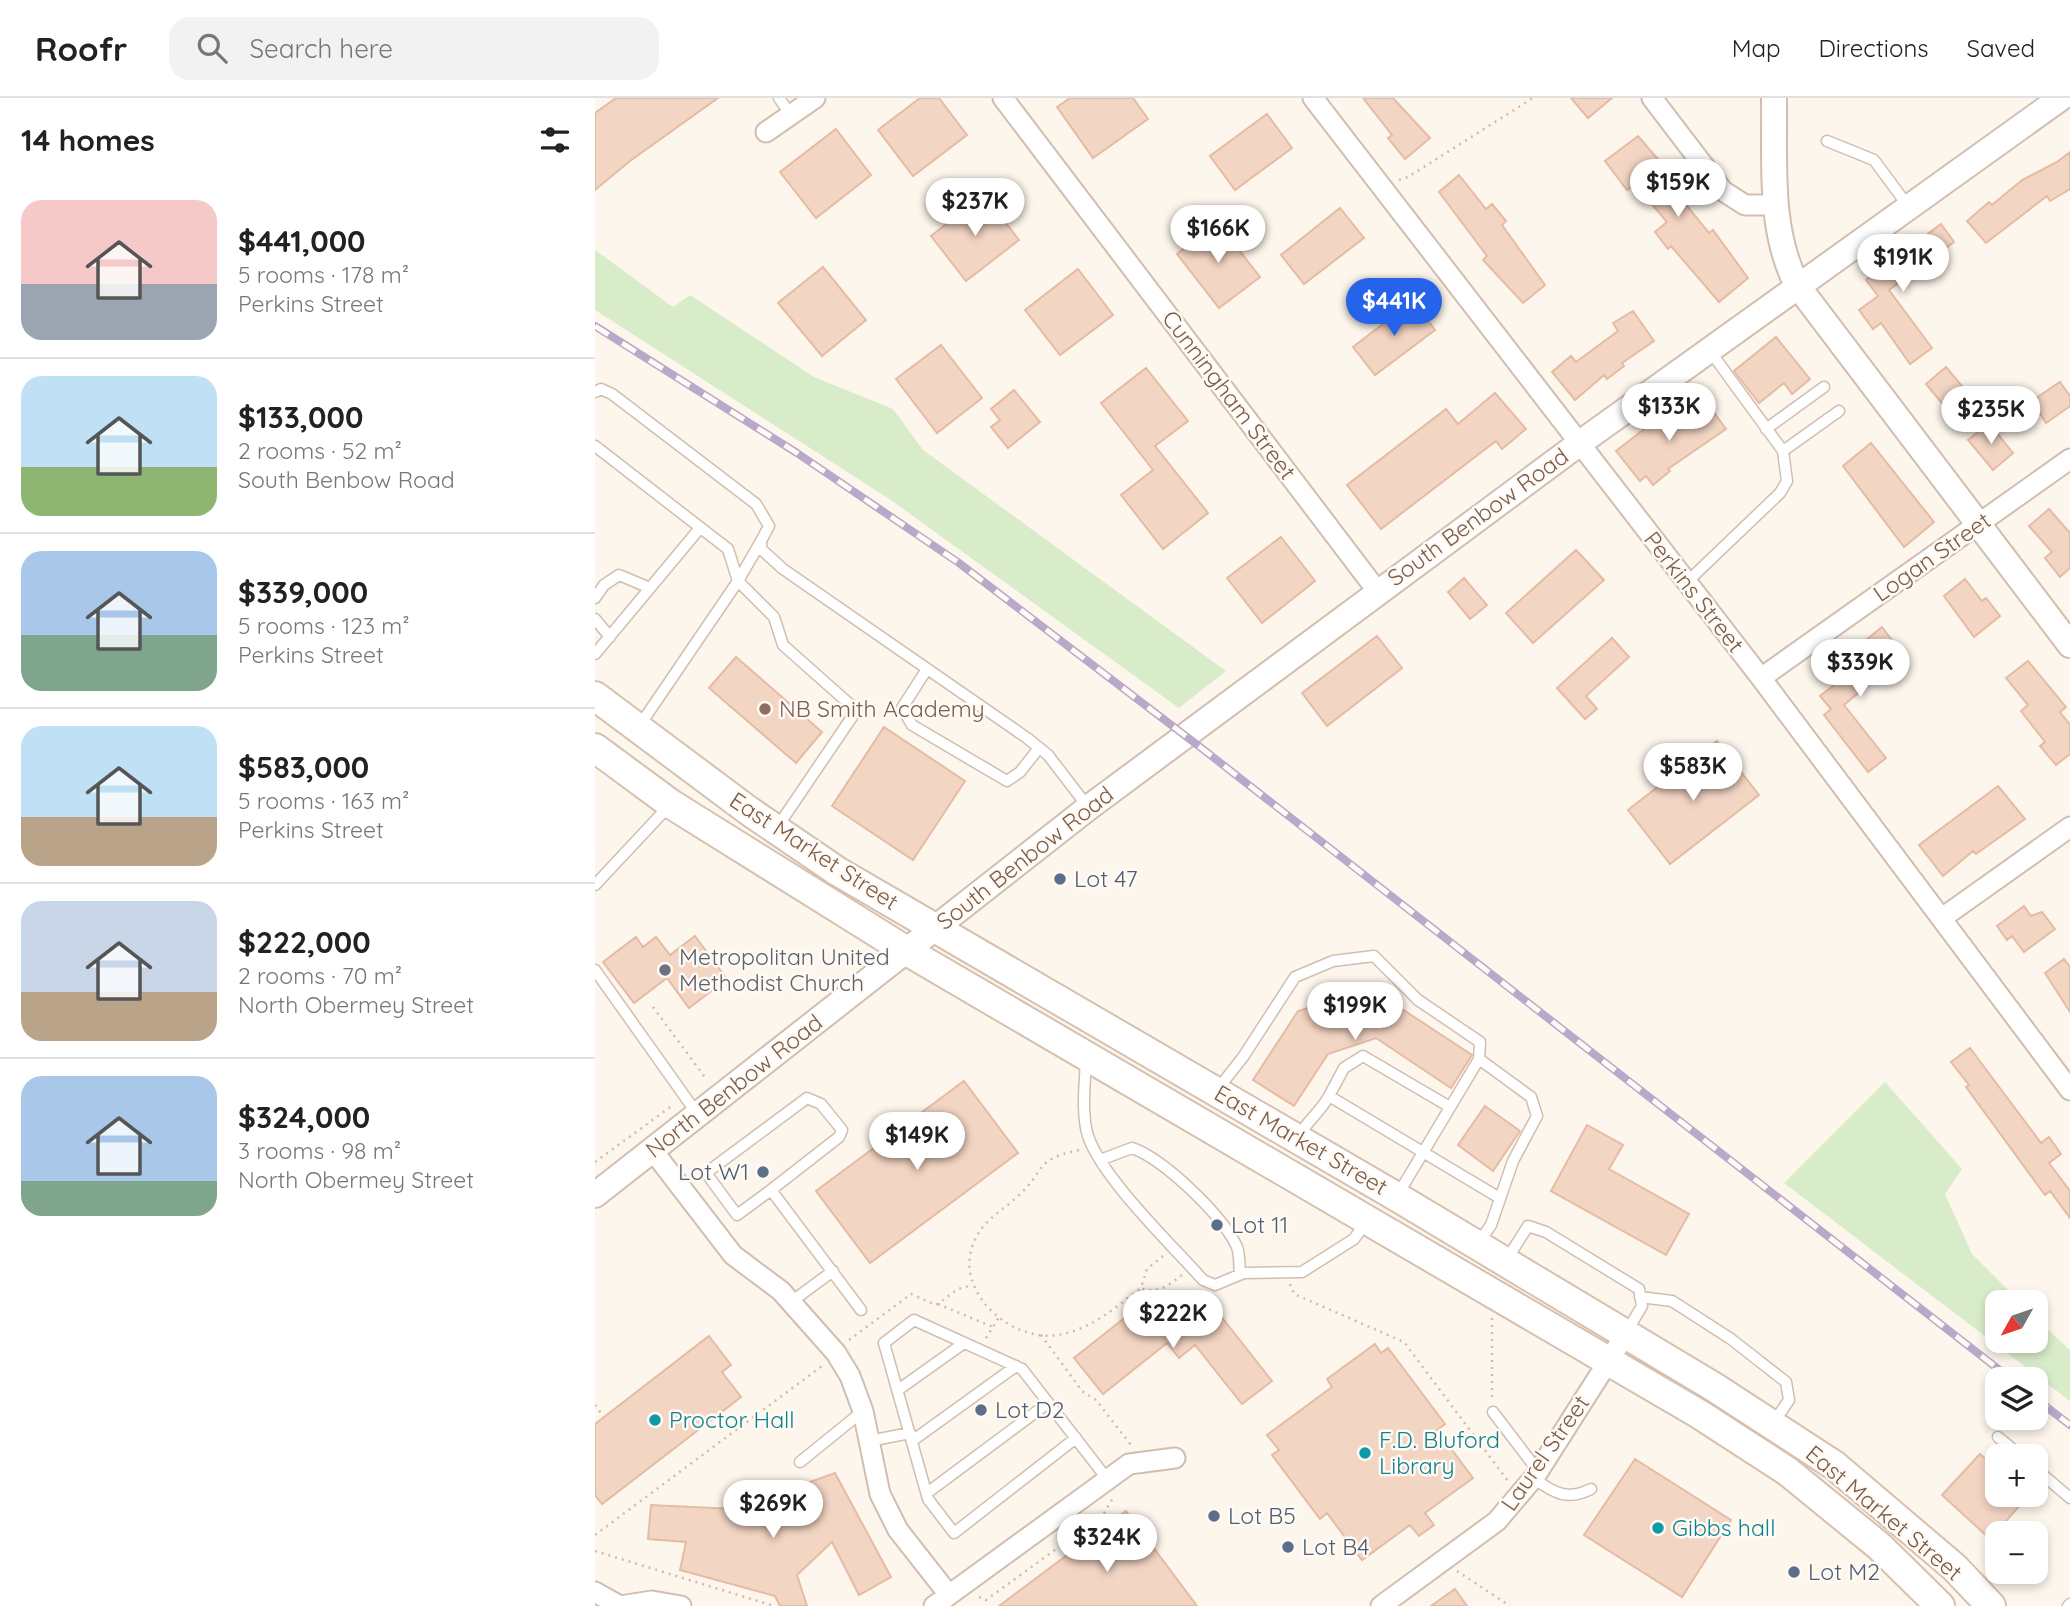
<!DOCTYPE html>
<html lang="en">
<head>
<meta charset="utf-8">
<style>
  :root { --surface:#fff; --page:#f2f2f2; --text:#222; --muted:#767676; --line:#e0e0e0; --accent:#2563eb }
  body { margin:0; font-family:Quicksand,sans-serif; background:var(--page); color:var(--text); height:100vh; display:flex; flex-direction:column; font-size:26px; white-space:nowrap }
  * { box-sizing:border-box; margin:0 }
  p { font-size:23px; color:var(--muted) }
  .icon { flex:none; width:38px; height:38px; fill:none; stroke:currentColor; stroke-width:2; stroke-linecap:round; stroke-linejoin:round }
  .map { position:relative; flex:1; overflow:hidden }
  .side { display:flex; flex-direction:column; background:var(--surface); width:595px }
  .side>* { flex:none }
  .needle { width:46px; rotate:230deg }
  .tools { position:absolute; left:1390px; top:1192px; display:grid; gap:14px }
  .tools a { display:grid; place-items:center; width:63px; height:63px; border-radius:14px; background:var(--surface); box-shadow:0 4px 10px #0003; font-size:35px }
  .price { position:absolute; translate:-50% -60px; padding:0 16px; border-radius:24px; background:#fff; color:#222; font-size:23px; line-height:46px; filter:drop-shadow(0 2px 4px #0008) }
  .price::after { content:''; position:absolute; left:50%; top:42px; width:21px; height:16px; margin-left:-10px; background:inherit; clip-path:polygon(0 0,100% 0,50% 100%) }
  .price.selected { background:var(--accent); color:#fff }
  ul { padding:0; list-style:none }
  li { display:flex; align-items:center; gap:21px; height:175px; padding:0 21px }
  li+li { border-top:2px solid var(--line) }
  li span { display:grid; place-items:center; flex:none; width:196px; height:140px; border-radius:21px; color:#555 }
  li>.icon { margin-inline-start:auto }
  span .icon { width:84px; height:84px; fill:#fffc; stroke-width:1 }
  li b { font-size:30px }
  h2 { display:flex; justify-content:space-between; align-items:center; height:84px; padding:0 21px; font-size:30px }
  header { display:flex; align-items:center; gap:42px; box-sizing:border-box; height:98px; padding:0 35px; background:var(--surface); border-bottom:2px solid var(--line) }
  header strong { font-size:33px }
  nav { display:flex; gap:38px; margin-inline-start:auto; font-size:24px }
  .search { width:490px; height:63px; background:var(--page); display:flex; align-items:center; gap:18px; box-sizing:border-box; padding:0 24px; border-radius:21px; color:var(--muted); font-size:26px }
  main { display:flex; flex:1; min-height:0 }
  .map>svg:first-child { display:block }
</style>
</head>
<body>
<header>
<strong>Roofr</strong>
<div class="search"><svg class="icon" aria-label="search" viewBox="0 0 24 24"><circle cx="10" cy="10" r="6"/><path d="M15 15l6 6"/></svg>Search here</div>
<nav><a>Map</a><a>Directions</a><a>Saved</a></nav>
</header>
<main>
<section class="side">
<h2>14 homes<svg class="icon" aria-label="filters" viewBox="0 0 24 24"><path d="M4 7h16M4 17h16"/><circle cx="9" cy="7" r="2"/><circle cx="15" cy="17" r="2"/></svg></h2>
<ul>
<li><span style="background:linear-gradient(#f6c9c9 60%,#9aa5b1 0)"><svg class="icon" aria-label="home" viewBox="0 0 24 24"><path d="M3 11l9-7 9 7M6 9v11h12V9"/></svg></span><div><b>$441,000</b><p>5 rooms · 178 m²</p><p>Perkins Street</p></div></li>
<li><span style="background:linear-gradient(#bfe0f5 65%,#8fb573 0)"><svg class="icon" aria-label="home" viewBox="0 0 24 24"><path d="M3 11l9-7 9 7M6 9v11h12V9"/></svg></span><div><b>$133,000</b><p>2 rooms · 52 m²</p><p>South Benbow Road</p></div></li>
<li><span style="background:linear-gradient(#a9c7e8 60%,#7fa58c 0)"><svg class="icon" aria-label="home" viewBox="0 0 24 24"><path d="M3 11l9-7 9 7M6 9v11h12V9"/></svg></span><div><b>$339,000</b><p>5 rooms · 123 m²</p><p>Perkins Street</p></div></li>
<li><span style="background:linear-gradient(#bfe0f5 65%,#b9a48a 0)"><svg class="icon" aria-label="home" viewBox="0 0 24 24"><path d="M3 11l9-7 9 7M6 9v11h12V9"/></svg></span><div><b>$583,000</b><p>5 rooms · 163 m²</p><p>Perkins Street</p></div></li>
<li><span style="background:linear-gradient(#c9d6e8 65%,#b9a48a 0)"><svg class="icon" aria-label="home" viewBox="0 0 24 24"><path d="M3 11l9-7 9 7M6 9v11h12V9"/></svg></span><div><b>$222,000</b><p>2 rooms · 70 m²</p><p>North Obermey Street</p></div></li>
<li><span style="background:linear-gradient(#a9c7e8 75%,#7fa58c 0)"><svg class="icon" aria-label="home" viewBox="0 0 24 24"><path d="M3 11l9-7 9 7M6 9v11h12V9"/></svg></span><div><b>$324,000</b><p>3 rooms · 98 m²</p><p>North Obermey Street</p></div></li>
</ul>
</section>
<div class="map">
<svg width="1475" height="1508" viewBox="0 0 1475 1508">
  <rect width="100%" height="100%" fill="#fdf6ec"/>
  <path fill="#d8ecc9" d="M0,152L78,209L95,197L219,279L298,311L328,352L631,573L584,610L293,400L0,212Z
    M1290,984L1367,1071L1350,1096L1377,1156L1425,1204H1402V1242H1440V1220L1475,1252V1303L1189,1085Z"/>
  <path fill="#f3d5c3" stroke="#e6bba3" stroke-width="2" d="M21,0H123L35,63L0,92V15Z
    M325,0H344L372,37L318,78L283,32Z
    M475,0H538L553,21L498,60L462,9Z
    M768,0H798L835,40L810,61L793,40L797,37Z
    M976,0H1017L993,20Z
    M672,16L697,50L640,92L615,58Z
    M241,31L276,77L221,120L185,74Z
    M1043,38L1089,92L1083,97L1114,135L1118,132L1153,180L1124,204L1076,148L1073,151L1060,134L1072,124L1040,86L1032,92L1010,63Z
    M1475,54V91L1455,103L1452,98L1391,145L1372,123L1394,104L1397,107L1427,82L1462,64Z
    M864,77L891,111L897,106L911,123L907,127L950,187L928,205L888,162L892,158L844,94Z
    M389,97L424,142L371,183L336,138Z
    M745,110L769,140L709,186L686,157Z
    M622,124L665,179L624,210L582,156Z
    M1346,126L1359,144L1294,192L1337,250L1315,266L1286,225L1278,231L1264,212L1283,198L1271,182Z
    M228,169L271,222L227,258L183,205Z
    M483,171L518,217L465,257L430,212Z
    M818,203L840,232L780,277L758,249Z
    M1038,213L1059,243L1027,265L1029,268L1012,281L1009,277L980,302L957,274L976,258L981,264L1023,233L1018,225Z
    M1181,239L1215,281L1197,296L1189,285L1164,305L1139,273Z
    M346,247L387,300L342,335L301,281Z
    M1351,269L1376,299L1356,316L1331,286Z
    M551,270L593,323L560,348L613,415L568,451L526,397L558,372L506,305Z
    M1465,284L1475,298V308L1451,325L1437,303Z
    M419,292L445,324L413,350L396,329L405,322L396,311Z
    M900,295L931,331L907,351L901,343L786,431L752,387L851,311L863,326Z
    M1112,305L1131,331L1073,371L1075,373L1058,387L1051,378L1045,383L1021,353L1070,315L1080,328Z
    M1394,325L1418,355L1398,372L1373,342Z
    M1276,345L1339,424L1309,449L1248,368Z
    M1454,411L1475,435V470L1465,479L1450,460L1457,454L1434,428Z
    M686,439L720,483L667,525L632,480Z
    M981,452L1009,482L938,545L911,515Z
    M869,480L892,507L875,521L853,494Z
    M1370,481L1387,503L1391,500L1405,518L1379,539L1349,498Z
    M1287,529L1308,557L1249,607L1291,660L1273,674L1229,617L1236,611L1225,598L1281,555L1271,542Z
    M782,538L807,570L732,628L707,595Z
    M1017,540L1034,559L991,598L1002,611L990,621L962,590Z
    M141,559L227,634L201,665L114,590Z
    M1433,563L1471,609L1465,614L1475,627V656L1461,667L1445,648L1450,644L1426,613L1433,607L1411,580Z
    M289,629L370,683L318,762L237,708Z
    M1122,643L1164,697L1075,766L1033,712Z
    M1403,688L1430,721L1381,756L1378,753L1348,778L1324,747Z
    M1429,808L1436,818L1447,814L1460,831L1429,854L1417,838L1412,842L1402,828Z
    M100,838L132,881L94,910L72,880L39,905L8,864L41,839L48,849L61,839L75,857Z
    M1469,861L1475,869V914L1450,875Z
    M775,890L877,957L856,990L781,940L733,956L699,1008L658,982L703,913Z
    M1375,950L1446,1045L1454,1039L1466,1056L1454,1065L1475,1093V1120L1455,1093L1450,1097L1371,989L1374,987L1356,964Z
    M369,983L423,1055L275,1165L221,1093Z
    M890,1008L925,1033L898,1073L863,1047Z
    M992,1027L1028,1047L1014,1071L1094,1116L1071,1157L956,1093Z
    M546,1207L563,1228L588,1208L603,1227L621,1212L677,1283L647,1306L600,1247L584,1260L572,1245L508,1296L479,1260Z
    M114,1238L136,1267L127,1274L146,1299L7,1406L0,1397V1326Z
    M780,1246L786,1255L793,1250L850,1326L842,1332L878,1380L830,1415L839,1427L824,1438L815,1427L767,1462L732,1415L725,1421L677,1357L684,1352L672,1337L737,1289L732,1281Z
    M1385,1356L1402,1371V1396H1435L1395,1441L1347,1397Z
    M1040,1361L1136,1422L1087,1499L989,1437Z
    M240,1375L296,1479L264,1497L237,1444L202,1477L212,1508H185L180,1498L85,1472L91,1444L53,1441L56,1407L140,1411Z
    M531,1413L602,1508H404Z
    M860,1491L872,1508H836Z"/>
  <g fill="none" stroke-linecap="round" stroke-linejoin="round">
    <defs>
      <path id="service" d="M184,0L196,17
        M1232,43L1279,62L1313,108
        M0,294L6,291L17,296L161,406L174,428L166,443V451L188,471L432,640L453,657L493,709
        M1171,331L1229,289
        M0,348L133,451L143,483L179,519L188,547L259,610V616L183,728
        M1188,353L1244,313
        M1092,484L1185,395L1192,383L1188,353L1115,253
        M0,500L9,487L24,477L55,490
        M0,521L15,539
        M0,556L105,430
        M332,571L307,610L317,627L412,683L425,674L444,650
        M45,627L143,483L166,443
        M0,787L73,709
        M0,872L103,1017
        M884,961L936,999L942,1018L918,1063L896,1127L884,1144
        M491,962C490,986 486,1015 493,1038C507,1080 577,1147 608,1182L620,1187L649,1175L707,1174L759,1141L771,1124
        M622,992L648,959L700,879L738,863L779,858L823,902L885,944L884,961L802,1098
        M734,998L749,970L768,958L855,1009
        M703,1040C711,1023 725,1015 734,998L903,1099
        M505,1062L537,1050C569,1061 628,1118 642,1149C645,1157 644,1168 645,1176
        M176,1092L244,1039L247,1032L226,1006L212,1000L111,1075L142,1117L176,1092L266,1212
        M912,1161L933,1128L951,1134L1044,1191L1047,1208L1031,1235
        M1045,1199L1077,1203L1136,1241L1191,1284L1194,1302L1179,1324
        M196,1204L238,1173
        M303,1292L369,1245
        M898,1314L943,1373
        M1403,1339L1426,1358
        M481,1340L359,1435L333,1401L289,1245L319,1222L427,1271L513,1382
        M274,1343L315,1335
        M317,1343L421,1268
        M205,1364L268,1313
        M1440,1370L1475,1400
        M938,1380C959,1395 972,1403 996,1391
        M332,1395L453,1305
        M1473,1508L1475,1506"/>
      <path id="minor" d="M408,0L783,494
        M718,0L1166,580L1475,992
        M1057,0L1128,93L1150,107H1181
        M171,34L220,0
        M1166,580L1475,361
        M1347,820L1475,729
        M58,1053L138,1157L186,1193L241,1255L255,1278L268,1313L285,1396L303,1432L354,1497
        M0,1494L25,1508
        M25,1508L57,1503L86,1508
        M339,1508L534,1366L580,1360
        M786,1508L902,1423L941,1377L1030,1237"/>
      <path id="tertiary" d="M1179,0C1180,62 1173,131 1202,187L1475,547
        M0,1097L493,710L985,345L1466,0"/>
      <path id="secondary" d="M0,598L154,713L242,773L802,1099L1119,1289L1239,1367L1359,1469L1396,1508
        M0,650L76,706L310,852L1104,1316L1192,1373L1284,1448L1345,1508"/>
    </defs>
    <use href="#service" stroke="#d1beb0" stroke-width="13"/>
    <use href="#minor" stroke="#d1beb0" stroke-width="23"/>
    <use href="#tertiary" stroke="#d1beb0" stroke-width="28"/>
    <use href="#secondary" stroke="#d6c0b0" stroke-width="32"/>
    <path stroke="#d9b8a5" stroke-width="2.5" stroke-dasharray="2 5" stroke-linecap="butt" d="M804,82L813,79L938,0
      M58,909L112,982
      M484,1052C436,1063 453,1071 423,1098C407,1113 388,1122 379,1144C357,1194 419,1248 468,1236C499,1229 521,1209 546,1190
      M0,1064L78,1007
      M568,1158L552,1171L546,1190C562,1197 574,1187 587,1177
      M695,1186L699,1196L809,1244L913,1383
      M343,1206L398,1229
      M897,1220V1301
      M446,1237L487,1293L501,1302L536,1347
      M391,1240L404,1219
      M254,1242L316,1196L341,1207L363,1191L378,1187
      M0,1307L9,1319
      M0,1437L227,1268
      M0,1453L179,1508
      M862,1473L915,1508
      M384,1499L391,1502L508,1417L518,1400"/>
    <use href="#service" stroke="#fff" stroke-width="10"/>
    <use href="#minor" stroke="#fff" stroke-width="19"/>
    <use href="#tertiary" stroke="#fff" stroke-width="24"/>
    <use href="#secondary" stroke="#fff" stroke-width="28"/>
    <defs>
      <path id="rail" d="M0,228L202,355L364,465L605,649L1416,1281
        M1440,1300L1475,1327"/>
    </defs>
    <use href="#rail" stroke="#b9a8c9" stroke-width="8"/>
    <use href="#rail" stroke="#fffaf3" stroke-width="5" stroke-dasharray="16" stroke-linecap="butt"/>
  </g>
  <circle fill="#8d6e63" stroke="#fffaf3" stroke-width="2.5" cx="170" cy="611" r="7"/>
  <g fill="#5c6f8a" stroke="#fffaf3" stroke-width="2.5">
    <circle cx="465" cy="781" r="7"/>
    <circle cx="168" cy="1074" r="7"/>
    <circle cx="622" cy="1127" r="7"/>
    <circle cx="386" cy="1312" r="7"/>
    <circle cx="619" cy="1418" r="7"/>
    <circle cx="693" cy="1449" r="7"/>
    <circle cx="1199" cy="1474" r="7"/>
  </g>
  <circle fill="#6b7280" stroke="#fffaf3" stroke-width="2.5" cx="70" cy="872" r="7"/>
  <g fill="#0f9aa8" stroke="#fffaf3" stroke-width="2.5">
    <circle cx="60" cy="1322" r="7"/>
    <circle cx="770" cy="1355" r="7"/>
    <circle cx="1063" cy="1430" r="7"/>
  </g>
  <g text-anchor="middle" stroke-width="5" stroke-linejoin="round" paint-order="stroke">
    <g font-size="23" fill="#7a5c4d" stroke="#fffaf3">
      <text transform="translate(634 297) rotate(53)" y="8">Cunningham Street</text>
      <text transform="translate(883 419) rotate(-36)" y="8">South Benbow Road</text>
      <text transform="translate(1337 459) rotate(-35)" y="8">Logan Street</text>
      <text transform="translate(1099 494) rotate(52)" y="8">Perkins Street</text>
      <text transform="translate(219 753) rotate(33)" y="8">East Market Street</text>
      <text transform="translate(430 760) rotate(-38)" y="8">South Benbow Road</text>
      <text transform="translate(139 988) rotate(-38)" y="8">North Benbow Road</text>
      <text transform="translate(706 1042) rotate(30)" y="8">East Market Street</text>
      <text transform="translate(950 1355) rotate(-55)" y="8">Laurel Street</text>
      <text transform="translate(1289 1415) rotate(40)" y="8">East Market Street</text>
    </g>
    <g font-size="23" fill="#785e54" stroke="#fffaf3" text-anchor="start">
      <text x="184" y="619">NB Smith Academy</text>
    </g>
    <g font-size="23" fill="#4e5e75" stroke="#fffaf3" text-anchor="start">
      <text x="479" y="789">Lot 47</text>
      <text x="154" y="1082" text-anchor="end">Lot W1</text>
      <text x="636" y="1135">Lot 11</text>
      <text x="400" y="1320">Lot D2</text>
      <text x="633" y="1426">Lot B5</text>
      <text x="707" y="1457">Lot B4</text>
      <text x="1213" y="1482">Lot M2</text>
    </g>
    <g font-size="23" fill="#5b616d" stroke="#fffaf3" text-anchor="start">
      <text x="84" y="867">Metropolitan United<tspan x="84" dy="26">Methodist Church</tspan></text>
    </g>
    <g font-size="23" fill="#0d838f" stroke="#fffaf3" text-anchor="start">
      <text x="74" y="1330">Proctor Hall</text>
      <text x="784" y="1350">F.D. Bluford<tspan x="784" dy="26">Library</tspan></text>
      <text x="1077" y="1438">Gibbs hall</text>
    </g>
  </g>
</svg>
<div class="tools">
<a><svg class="needle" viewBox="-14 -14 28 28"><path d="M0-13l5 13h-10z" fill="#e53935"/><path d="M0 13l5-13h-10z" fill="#767676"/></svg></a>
<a><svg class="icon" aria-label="layers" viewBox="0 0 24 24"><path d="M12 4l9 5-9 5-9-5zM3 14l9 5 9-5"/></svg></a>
<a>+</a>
<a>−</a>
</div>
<b class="price" style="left:1083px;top:121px">$159K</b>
<b class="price" style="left:380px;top:140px">$237K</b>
<b class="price" style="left:623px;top:167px">$166K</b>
<b class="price" style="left:1308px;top:196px">$191K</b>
<b class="price selected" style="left:799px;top:240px">$441K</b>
<b class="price" style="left:1074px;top:345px">$133K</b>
<b class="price" style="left:1396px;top:348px">$235K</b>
<b class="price" style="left:1265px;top:601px">$339K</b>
<b class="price" style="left:1098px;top:705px">$583K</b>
<b class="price" style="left:760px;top:944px">$199K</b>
<b class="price" style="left:322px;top:1074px">$149K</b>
<b class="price" style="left:578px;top:1252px">$222K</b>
<b class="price" style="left:178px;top:1442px">$269K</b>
<b class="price" style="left:512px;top:1476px">$324K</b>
</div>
</main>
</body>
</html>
